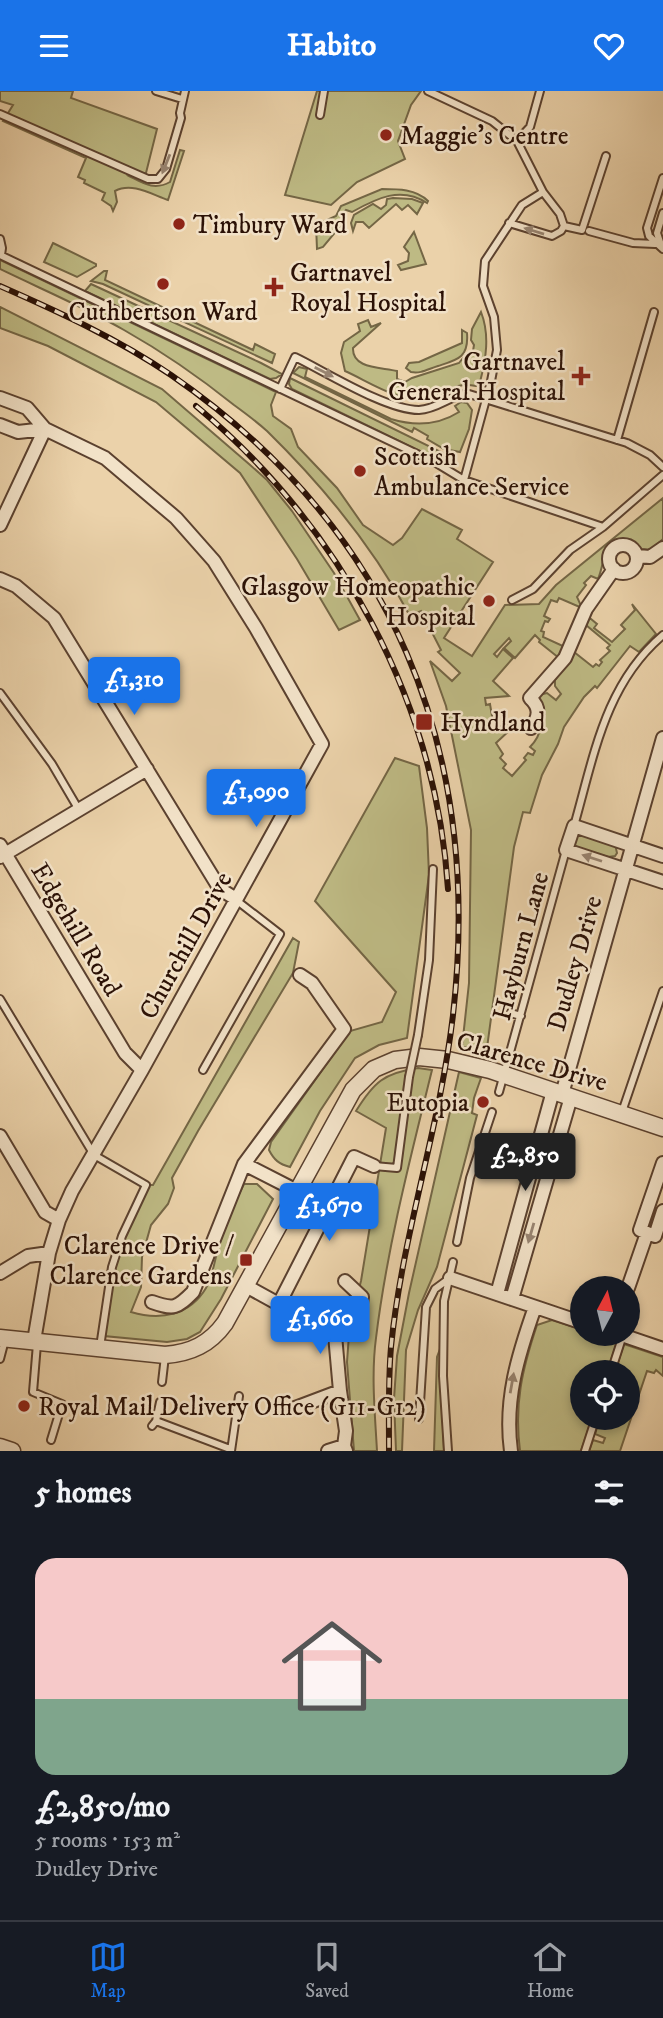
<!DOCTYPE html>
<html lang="en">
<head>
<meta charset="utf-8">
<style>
  :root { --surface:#171b24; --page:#20242c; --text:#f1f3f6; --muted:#9ea1a6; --line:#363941; --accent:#1a73e8 }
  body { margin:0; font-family:"IM FELL DW Pica",serif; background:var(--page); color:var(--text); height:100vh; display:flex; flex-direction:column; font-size:26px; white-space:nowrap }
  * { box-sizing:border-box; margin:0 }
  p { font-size:23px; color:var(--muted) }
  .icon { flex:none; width:38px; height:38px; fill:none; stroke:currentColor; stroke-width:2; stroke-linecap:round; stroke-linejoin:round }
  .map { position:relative; height:1360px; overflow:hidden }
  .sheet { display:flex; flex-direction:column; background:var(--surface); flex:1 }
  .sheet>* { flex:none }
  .needle { width:46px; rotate:7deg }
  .tools { position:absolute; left:570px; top:1185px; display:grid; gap:14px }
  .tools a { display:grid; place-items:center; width:70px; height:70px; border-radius:50%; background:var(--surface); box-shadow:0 4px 10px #0003; font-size:35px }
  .price { position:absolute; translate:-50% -60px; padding:0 16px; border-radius:7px; background:var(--accent); color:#fff; font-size:23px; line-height:46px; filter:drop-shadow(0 2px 4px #0008) }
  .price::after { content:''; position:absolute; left:50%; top:42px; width:21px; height:16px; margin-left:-10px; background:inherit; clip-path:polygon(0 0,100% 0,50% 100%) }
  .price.active { background:#222; color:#fff }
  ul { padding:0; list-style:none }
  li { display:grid; align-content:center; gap:14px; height:371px; padding:0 35px }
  li span { display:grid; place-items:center; height:217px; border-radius:21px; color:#555 }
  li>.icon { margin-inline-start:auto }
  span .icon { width:126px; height:126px; fill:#fffc; stroke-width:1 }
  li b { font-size:30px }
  h2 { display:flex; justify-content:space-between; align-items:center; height:84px; padding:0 35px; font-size:30px }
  header { display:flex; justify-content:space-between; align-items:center; height:91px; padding:0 35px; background:var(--accent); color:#fff; font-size:32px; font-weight:800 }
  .tabs { display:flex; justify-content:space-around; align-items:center; height:98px; border-top:2px solid var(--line); background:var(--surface); font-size:19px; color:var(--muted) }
  .tabs a { display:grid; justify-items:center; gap:4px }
  .tabs .active { color:var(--accent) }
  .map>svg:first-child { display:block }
</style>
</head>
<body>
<header><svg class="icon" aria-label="menu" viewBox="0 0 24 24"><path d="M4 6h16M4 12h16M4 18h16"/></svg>Habito<svg class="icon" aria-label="heart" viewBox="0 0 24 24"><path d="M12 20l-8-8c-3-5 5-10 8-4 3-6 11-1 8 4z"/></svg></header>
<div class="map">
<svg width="663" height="1360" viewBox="0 0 663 1360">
  <rect width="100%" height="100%" fill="#ebd2aa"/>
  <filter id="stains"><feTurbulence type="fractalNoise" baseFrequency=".00286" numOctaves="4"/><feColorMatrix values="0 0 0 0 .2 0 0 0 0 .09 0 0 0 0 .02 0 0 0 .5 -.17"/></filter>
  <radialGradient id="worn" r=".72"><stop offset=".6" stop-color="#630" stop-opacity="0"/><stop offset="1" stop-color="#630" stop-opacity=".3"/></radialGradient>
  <path fill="#beba84" stroke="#746645" stroke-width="2" d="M0,0H73L71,7L157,38L146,82L129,85C143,92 154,100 170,91L180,59L184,60L168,109C151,103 132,91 115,100L117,111L113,120L111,115L102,109L105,102L84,92L85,89L78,86L86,67L3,30L13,14L0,10Z
    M317,0H421L411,14L398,50L405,68L357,91L331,114L285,104Z
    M382,98C398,98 416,98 428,110L427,112C401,95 377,107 352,121L346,119L342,123L343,132L323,156L317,158L316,134L336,125L341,115Z
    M393,107L412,108L423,112L417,123L408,114L402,119L396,113L369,137L363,131H356L353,140L351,132L354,124L373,113L381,118L386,114L387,108Z
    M414,141L426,173L401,179L398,174L408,170L409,162L404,156Z
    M53,152L96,173V175L77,186L44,171Z
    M0,169L276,301L271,314L273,325L291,338L298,356L337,397L363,434L393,454L402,447L422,418L462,439L457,448L493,471L444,547L472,565L505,514L539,513L556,494L663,407V448L651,459L641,458L628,449C601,446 606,470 598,488L591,485L584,492L586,494L577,506L582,517L559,507L557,511L551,509L544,525L550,528L548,531L545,530L541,540L544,541L543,546L565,556L559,567L539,551L540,549L535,544L515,567L504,557L511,550L509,547L494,563L497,566L503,558L513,567L493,590L509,605L485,607L486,614L490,613L493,631L485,632L487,639L509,633L511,638L496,652L503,663L500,667L506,673L503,677L512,685L526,669L524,667L528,662L533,664L535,660L530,656C546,639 540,629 535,608L539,604L547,602L556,609L561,603L555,595V589L574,561L593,576L596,573L599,575L602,571L600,569L610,560L607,557L610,554L586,534L587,528H591L597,533L594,537L612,551L625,538L621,534L635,519L632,513L656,543L639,561L630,555L597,597L595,595L584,606L564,636L558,653L542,684L530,722L523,721L514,756L487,957L462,956L469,892L471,739L446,615L430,570L452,590L460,582L438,561L441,559L421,520L410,525C374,457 322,394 267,340C257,331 245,322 234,314C199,286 163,261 124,239C84,216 41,198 0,178Z
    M104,180H107L105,189L253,259L255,253L275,263L272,272L103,193L91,190Z
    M91,193L261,272L282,283L276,287L270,288L85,200Z
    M0,216L162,298L249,373L267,389L292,420L334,482L360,529L339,539L297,468L240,382L156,311L48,255L0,237Z
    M481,221C490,244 486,268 480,291L476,295C453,290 449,303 429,307C400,313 370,291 345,280L341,262L344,251L360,240L358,233L368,229L371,236L381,232L353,257C352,278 381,276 397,280V288L405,291L412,287L459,272L467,262L473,260L474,254L471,249L472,238Z
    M462,239L467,242C469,267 457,269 438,275C428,278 421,283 411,281L406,277L409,272L419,271L462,252Z
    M299,276L307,278L305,286L391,328C414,335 437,335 459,321L455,315L461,311L467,312L472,319L469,338L460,361L444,358L427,348L428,345L414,337L412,341L293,282Z
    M290,287L445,363L444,370L430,365L292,298L289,293Z
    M395,667L419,675L427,737L429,784L407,947L379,954L355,967L320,1020L290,1076C279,1073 274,1069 269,1059L271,1051L350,940L382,931L396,901L315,810Z
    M579,743L615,753L617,762L615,765L608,766L576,756L574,753L576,745Z
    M293,847L299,851L293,882L198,1040L172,1087L174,1097L168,1113L151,1134L142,1166L141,1196L131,1221C161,1230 190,1224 206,1197C213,1185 215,1167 219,1154C226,1133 234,1112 244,1093H257L273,1108L221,1208L200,1241L187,1248L167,1251L104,1245L112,1176L146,1094H153Z
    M418,977L432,979C410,1068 387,1157 376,1247C371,1284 375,1323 377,1360H354L347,1271L350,1230L361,1190L386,1037L356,1020C374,991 384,982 418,977Z
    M459,981L481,987L474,1007L472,1022L477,1024L437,1176L418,1219L406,1259L402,1360H396L394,1308L397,1265L409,1202Z
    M552,1229L583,1239V1242L592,1243L617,1251L607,1281H583V1326L592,1327L581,1360H520C514,1313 522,1279 537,1234Z
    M624,1253L663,1266V1285L656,1279L654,1282L647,1280L620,1360H589L593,1349L603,1352L605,1347L595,1343L600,1327L628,1326V1281H615Z
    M440,1258L444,1360H434L437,1266Z"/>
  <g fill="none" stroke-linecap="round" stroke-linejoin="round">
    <defs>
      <path id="service" d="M156,0L182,8
        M428,0L492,30L517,50L543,101L560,123L564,135L561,140L552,145L509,132
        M0,23L148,88H158L166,78L181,27L180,22L185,0
        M320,24L324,0
        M517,50L530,36L540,0
        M663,87L647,137L649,145L663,158
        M564,135L582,139L606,65
        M589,140L633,152L655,153
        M0,148L2,157L1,164
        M662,157L657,142L663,122
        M0,164L436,372L464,389L603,436L663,384
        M280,298L295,266C326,281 386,319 419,319C439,318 453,302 469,303L627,352L650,364L663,376
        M617,349L654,221
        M464,389L491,290L497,259L494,226L483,195L485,170L522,114L543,101
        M512,509L533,498L570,459L603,436
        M0,602L52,673L79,719
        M574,735C594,665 605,593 663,544
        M0,908L94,1064L146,1094L122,1145L112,1176L100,1256
        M510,922L521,925
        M418,944L429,869L433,778
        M203,979L280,843L236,809
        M499,1001L566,759
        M622,1021L663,900
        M374,1075L397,1077L409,986
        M457,1151L470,1087L492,1021
        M37,1253L33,1301L62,1313L51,1349
        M0,1268L5,1249
        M611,1281L623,1244
        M162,1291L165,1265
        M419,1328L426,1216L435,1198L450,1187
        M156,1330L160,1311
        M152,1335L156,1330L230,1358
        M231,1360L239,1305
        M448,1360L443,1285L444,1210L453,1171
        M585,1360L596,1326"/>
      <path id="minor" d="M0,307L27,317L45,338L105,367L176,427L214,470L256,537L322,653L142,979L72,1100L59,1129L49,1162L34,1250
        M0,334L18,341L45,338
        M0,434L45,338
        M609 468a14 14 0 1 1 28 0a14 14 0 1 1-28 0Z
        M637,465L650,466L663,457
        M0,488L16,495L54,527L220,798L236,808
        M531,637C539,626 541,617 530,607L565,567L586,518L614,478
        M0,754L125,962L142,979
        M663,765L574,735L566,759L663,791
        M0,766L147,678
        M562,1003L663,647
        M0,1045L45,1121L59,1129
        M663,1072L640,1139L655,1145L663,1120
        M244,1073L297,1100
        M0,1182L28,1165L49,1162
        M450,1187L583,1232
        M246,1195L335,1244L340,1300L346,1340L344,1355L346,1360
        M628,1197L647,1142
        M497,1203L553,1000
        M512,1208L571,1006
        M152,1211C174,1219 177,1217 193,1201L244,1073L344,938L312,892L300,884
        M279,1213L354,1066L374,1075
        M616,1242L663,1258
        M335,1244L358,1233L362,1206L345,1190
        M295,1317L340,1300
        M328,1360L344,1355
        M511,1360C504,1309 518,1264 535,1216"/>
      <path id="tertiary" d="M0,1247L165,1264C191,1262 210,1253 225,1232L353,999L374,978L395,969L419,966L448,969L490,979L663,1037
        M0,1356L12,1360"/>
    </defs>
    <use href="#service" stroke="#5b412f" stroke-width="10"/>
    <use href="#minor" stroke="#5b412f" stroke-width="16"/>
    <use href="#tertiary" stroke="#5b412f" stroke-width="19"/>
    <use href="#service" stroke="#f2e2c8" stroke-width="6"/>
    <use href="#minor" stroke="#f2e2c8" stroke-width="12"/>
    <use href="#tertiary" stroke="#f2e2c8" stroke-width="16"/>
    <defs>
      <path id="rail" d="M0,195C59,221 118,248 171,284C393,437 483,659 453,924C440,1036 402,1144 391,1256C388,1291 389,1326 389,1360
        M196,315C339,434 436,610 448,798"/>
    </defs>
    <use href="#rail" stroke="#2b1106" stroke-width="6"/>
    <use href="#rail" stroke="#f2e2c8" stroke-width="3.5" stroke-dasharray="10" stroke-linecap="butt"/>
    <defs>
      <path id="service-bridge" d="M409,986L418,944"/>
    </defs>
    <use href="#service-bridge" stroke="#5b412f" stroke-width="10" stroke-linecap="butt"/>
    <use href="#service-bridge" stroke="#f2e2c8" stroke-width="6"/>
  </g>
  <defs><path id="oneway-solid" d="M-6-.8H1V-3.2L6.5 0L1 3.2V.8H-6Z" transform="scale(1.75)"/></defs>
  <g fill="#988471">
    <use href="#oneway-solid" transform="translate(166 73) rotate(112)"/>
    <use href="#oneway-solid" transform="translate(534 140) rotate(-163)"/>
    <use href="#oneway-solid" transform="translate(324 281) rotate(27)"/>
    <use href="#oneway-solid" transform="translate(592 767) rotate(-162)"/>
    <use href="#oneway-solid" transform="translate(531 1142) rotate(106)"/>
    <use href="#oneway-solid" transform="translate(512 1292) rotate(-80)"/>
  </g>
  <g fill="#8f2418" stroke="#f2e2c8" stroke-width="2.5">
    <circle cx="386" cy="44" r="7"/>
    <circle cx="179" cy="133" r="7"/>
    <circle cx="163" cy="193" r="7"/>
    <path d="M270.5 185.5h7v7h7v7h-7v7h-7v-7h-7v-7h7z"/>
    <path d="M577.5 274.5h7v7h7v7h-7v7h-7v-7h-7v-7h7z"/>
    <circle cx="360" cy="380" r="7"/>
    <circle cx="489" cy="510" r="7"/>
    <rect x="415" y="622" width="18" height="18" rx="3.5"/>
    <circle cx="483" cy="1011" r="7"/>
    <rect x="239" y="1162" width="14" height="14" rx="3.5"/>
    <circle cx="24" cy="1315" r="7"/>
  </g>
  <g text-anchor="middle" stroke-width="5" stroke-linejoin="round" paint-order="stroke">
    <g font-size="26" fill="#2b1106" stroke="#f2e2c8" text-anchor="start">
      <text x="400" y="53">Maggie's Centre</text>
      <text x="193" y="142">Timbury Ward</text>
      <text x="290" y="190">Gartnavel<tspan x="290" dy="30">Royal Hospital</tspan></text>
      <text x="163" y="229" text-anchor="middle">Cuthbertson Ward</text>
      <text x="565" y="279" text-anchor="end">Gartnavel<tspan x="565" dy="30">General Hospital</tspan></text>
      <text x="374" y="374">Scottish<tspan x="374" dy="30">Ambulance Service</tspan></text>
      <text x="475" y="504" text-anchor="end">Glasgow Homeopathic<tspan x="475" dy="30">Hospital</tspan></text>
      <text x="440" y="640">Hyndland</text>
      <text x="469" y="1020" text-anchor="end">Eutopia</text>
      <text x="232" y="1163" text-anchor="end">Clarence Drive /<tspan x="232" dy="30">Clarence Gardens</tspan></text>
      <text x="38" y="1324">Royal Mail Delivery Office (G11-G12)</text>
    </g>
    <g font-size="26" fill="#2b1106" stroke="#f2e2c8">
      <text transform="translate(77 838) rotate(59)" y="9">Edgehill Road</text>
      <text transform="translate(185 854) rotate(-61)" y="9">Churchill Drive</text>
      <text transform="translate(520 855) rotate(-75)" y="9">Hayburn Lane</text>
      <text transform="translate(574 872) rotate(-74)" y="9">Dudley Drive</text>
      <text transform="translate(532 970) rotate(16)" y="9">Clarence Drive</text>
    </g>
  </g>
  <rect width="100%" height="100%" filter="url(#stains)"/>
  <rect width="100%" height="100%" fill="url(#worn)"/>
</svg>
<div class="tools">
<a><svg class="needle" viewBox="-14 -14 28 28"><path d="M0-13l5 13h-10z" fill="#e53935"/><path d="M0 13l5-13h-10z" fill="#9ea1a6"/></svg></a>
<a><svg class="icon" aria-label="locate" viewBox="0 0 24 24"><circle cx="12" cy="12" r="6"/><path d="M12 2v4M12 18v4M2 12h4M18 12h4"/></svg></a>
</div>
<b class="price" style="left:134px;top:626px">£1,310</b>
<b class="price" style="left:256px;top:738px">£1,090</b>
<b class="price active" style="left:525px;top:1102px">£2,850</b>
<b class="price" style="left:329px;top:1152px">£1,670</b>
<b class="price" style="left:320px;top:1265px">£1,660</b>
</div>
<section class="sheet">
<h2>5 homes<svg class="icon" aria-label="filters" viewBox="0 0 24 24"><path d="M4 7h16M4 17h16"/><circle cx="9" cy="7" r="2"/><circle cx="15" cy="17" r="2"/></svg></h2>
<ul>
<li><span style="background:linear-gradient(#f6c9c9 65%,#7fa58c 0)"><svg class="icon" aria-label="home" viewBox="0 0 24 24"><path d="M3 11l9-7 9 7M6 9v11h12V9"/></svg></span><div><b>£2,850/mo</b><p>5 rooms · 153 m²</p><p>Dudley Drive</p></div></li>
</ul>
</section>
<nav class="tabs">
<a class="active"><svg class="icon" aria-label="map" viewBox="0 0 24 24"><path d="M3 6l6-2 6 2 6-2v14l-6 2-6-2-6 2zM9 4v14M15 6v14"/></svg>Map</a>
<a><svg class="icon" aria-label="saved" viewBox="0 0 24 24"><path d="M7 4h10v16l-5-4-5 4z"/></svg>Saved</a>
<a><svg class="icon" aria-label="home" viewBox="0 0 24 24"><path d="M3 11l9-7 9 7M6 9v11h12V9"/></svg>Home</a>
</nav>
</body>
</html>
